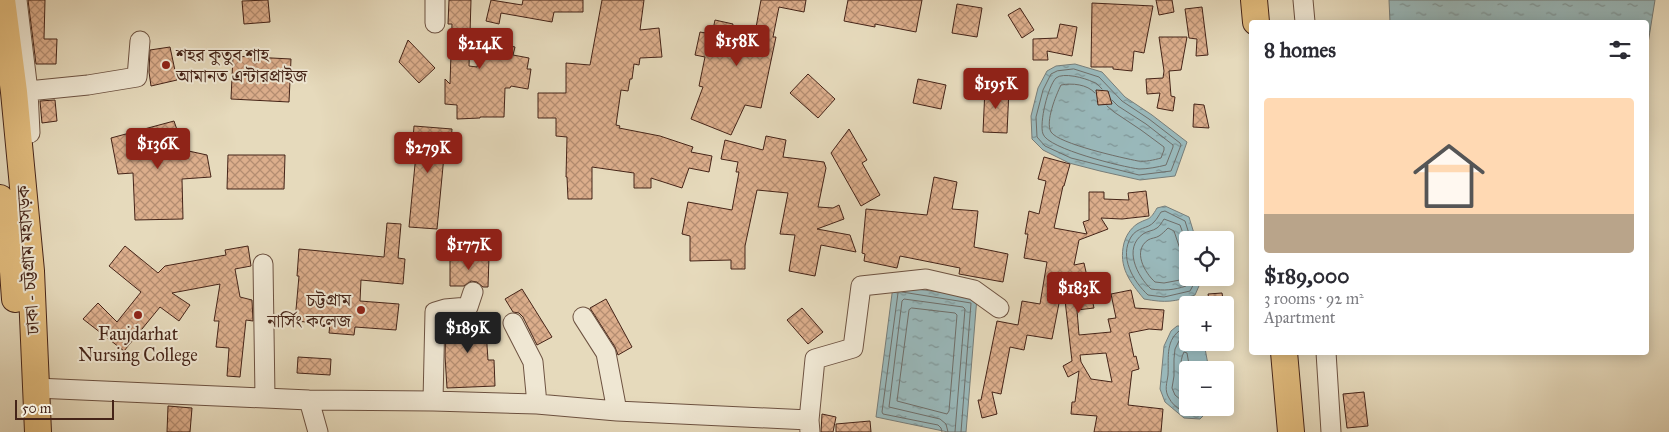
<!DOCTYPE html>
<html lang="en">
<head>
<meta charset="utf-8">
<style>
  :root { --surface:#fff; --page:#f2f2f3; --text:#2b2b33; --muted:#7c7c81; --line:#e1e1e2; --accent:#8f2418 }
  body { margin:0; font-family:"IM FELL Great Primer","Noto Serif Bengali",serif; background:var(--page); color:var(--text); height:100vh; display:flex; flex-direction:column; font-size:19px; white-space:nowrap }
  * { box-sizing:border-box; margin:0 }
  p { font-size:16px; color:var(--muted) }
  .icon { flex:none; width:28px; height:28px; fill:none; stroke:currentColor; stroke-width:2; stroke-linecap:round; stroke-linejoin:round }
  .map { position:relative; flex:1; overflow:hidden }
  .panel { position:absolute; left:1249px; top:20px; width:400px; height:335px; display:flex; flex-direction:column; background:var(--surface); border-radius:5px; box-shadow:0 2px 12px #0003 }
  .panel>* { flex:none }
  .tools { position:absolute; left:1179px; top:231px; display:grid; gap:10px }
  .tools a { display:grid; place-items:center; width:55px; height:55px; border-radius:5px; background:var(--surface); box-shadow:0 2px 12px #0003; font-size:25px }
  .scale { position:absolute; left:15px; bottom:12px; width:99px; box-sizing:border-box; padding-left:5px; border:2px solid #452418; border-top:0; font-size:14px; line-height:18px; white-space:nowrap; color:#452418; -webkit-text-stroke:4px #efe7d3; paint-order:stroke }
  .price { position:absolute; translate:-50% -42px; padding:0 11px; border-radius:5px; background:var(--accent); color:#fff; font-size:16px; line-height:32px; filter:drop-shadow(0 1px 2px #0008) }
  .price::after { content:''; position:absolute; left:50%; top:30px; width:15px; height:11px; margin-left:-8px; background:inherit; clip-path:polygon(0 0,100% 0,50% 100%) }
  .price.current { background:#222; color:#fff }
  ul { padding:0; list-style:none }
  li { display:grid; align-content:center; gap:10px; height:265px; padding:0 15px }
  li+li { border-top:1px solid var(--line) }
  li span { display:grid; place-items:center; height:155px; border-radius:5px; color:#555 }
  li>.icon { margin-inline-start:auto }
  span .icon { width:90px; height:90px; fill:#fffc; stroke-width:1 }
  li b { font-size:21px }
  h2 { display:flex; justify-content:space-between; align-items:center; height:60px; padding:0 15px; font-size:21px }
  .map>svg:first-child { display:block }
</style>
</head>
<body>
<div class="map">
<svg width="1669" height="432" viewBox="0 0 1669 432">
  <defs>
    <pattern id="water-ripples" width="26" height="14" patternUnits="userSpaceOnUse" patternTransform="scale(1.25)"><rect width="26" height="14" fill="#99b8ba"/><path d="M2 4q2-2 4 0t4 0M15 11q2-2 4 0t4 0" fill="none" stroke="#7f9596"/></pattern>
    <pattern id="building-cross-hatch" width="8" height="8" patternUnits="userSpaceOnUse" patternTransform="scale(1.25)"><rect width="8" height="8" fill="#dcae8c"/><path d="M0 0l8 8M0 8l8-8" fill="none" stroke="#b48d71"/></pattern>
  </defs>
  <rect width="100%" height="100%" fill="#e6dabc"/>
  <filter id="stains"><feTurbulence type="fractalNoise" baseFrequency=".004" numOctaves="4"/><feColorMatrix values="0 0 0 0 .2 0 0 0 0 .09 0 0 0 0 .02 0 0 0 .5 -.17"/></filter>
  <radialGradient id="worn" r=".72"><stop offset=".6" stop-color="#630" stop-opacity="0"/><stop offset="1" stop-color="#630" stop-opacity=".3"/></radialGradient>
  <path fill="url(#water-ripples)" stroke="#777d79" d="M1389,0H1655L1646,56V22H1390Z
    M1075,64L1102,72L1125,97L1152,115L1187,142L1175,176L1140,180L1100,171L1069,163L1043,150L1032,139L1031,116L1038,88L1047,71L1056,66Z
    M1165,206L1189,217L1196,240H1188V278L1202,279L1195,295C1174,302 1166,303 1144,299C1130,282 1118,267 1124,243C1126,236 1130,229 1137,224C1149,217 1149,222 1157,208Z
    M893,286L977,297L966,432H948L876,417Z
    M1177,326H1187L1188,342L1204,343L1209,370H1188V408H1210L1208,411L1200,419L1184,418L1165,402L1160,389L1164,346L1171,331Z"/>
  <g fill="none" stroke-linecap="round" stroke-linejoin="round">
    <path stroke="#6f6e69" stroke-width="1" d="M1074,69L1099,77L1122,101L1149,119L1180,143L1181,145L1171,171L1139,175L1071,158L1045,146L1037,137L1036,117L1043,90L1051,74L1057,71Z
      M1102,89C1099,86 1097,83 1093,82C1085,78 1063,72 1056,78C1048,86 1039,123 1043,134C1048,149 1123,167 1139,169C1148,169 1158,167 1166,165L1173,147V145L1146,124L1118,106L1112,100
      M1095,93C1087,84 1072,83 1061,85C1056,95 1045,122 1051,132C1059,144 1123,158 1138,161C1145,162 1154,160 1161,158L1164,150V147L1141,130L1114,112L1107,106
      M1191,240L1185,221L1165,211L1161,212C1159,215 1157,219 1154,222C1148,229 1137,227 1131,237C1119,257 1133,281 1148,295L1164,297L1190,291L1197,278
      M1188,247L1180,225L1164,219C1162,222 1160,226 1157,228C1153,231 1147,231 1143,234C1123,248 1137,276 1151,289C1164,291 1174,290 1186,286L1190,278
      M1188,256L1180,249L1174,231L1168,228C1165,231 1162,234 1159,236C1156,238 1151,238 1148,240C1132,251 1145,273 1155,282L1164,283L1180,280L1188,267
      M902,292L971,303L961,432
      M898,293L882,412L883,414L938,425L941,428L942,432
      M912,308L955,313L957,315L949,411L947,414L897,401L909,310Z
      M1188,331H1179C1165,342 1169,360 1168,375C1167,383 1164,390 1169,398C1174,408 1187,415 1198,414L1204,408
      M1188,337L1180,339L1175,349L1174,359V376L1172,388L1175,395L1188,406
      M1188,397L1180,388C1181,376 1179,361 1184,352L1187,353L1190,370
      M948,432L946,424L940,419L889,407L902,301L904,299L963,307L965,309L955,432"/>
  </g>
  <path fill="url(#building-cross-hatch)" stroke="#452418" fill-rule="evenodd" d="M28,0H45L44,39H57L56,64H36Z
    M268,0L270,22L244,24L242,1Z
    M449,0H471L469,66L477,67L482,43L493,42L515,47L513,55L529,58L527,69H531L528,89L511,86L510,88H505L504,117H480V118L457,119V105L445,104V79L450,84L452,24H448Z
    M491,0L522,5L523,0H583V12H554L552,22L501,13L499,24L486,21Z
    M602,0H644L640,30L659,28L662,57L640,58L639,65L634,64L632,79H630L628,91L621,90L616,125L620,126L619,128L660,136L693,147L691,152L712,156L709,172L689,168L682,188L651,178V188H634V173L592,167V199H568L567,177H566L567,137L556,136V118H538V93H566V63L590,65Z
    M761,0H806L804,12L779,7L773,37H776L761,108L745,105L731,135L691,119L703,87L699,86L705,57L695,55L700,32L712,34L715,20L733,24L732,29L755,33Z
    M848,0H922L916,32L875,24V27L844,21Z
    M1156,0H1172L1174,12L1159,15Z
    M1092,3L1153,6L1144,53L1134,51L1132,71L1113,69V67H1091Z
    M957,4L982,8L977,37L952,33Z
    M1202,7L1208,55L1196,56L1197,39L1189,38L1185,9Z
    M1020,8L1034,30L1022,38L1008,15Z
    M1060,24L1077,27L1072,56L1047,51L1048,60H1033V39L1057,38Z
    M1159,37H1187L1181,70L1169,71L1171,96L1175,97L1173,111L1157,108L1160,93L1147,94L1146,79L1163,78L1164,71Z
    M408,40L435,68L419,83L399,62Z
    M170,47L177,80L151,86L149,72L150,50Z
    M233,56L291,59L289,102L231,99Z
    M808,74L835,99L818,118L790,93Z
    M918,79L946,85L941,109L913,103Z
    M985,88L1009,89L1007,133L983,132Z
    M1096,90L1108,91L1112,104L1098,105Z
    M55,100L57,121L42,123L40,101Z
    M1194,104L1204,105L1209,128L1193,127Z
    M174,121L184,150L207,155L211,177L182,179L183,219L135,220L133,173L118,174L111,138Z
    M414,126L452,129L450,157L444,156L437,229L409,227L416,154L412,153Z
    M849,129L867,160L862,163L880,195L861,206L831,153Z
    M766,136L786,140L783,157L824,162L826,168L818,207L833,208L839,205L844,219L817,229L850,235L856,252L821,245L815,276L789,271L795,235L780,234L788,193L757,190L745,246V269H731V260L690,261V236L682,234L688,202L732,210L739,172H736L738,162L721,159L725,140L763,150Z
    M228,155H285L284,189H227Z
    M1044,157L1070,164L1064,186H1063L1054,228L1087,234L1083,222L1089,220V192H1104V199L1129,200L1128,193L1146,191L1149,216L1122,219L1101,218L1108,229L1079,240L1074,265L1084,263L1094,308L1077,310L1079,335L1111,332L1108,319L1116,318L1111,294L1131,290L1135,308L1164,310L1162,330L1149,329L1129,333L1134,357L1136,356L1139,369L1132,371L1128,405L1163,409L1161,432H1094L1097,416L1071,414L1072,402H1075L1079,371L1068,377L1063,366L1072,361L1063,283L1052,339L1027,335L1024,350L1010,347L1001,394L992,392L997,414L982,418L978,400H981L997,321L1018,325L1022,301L1040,304L1047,262L1024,258L1028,234H1025L1029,211L1039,214L1046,181L1038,179ZM1106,353L1112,382L1091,379L1081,362L1080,355Z
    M934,177L957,182L952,209L978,211L974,247L1008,254L1003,282L959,274L960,268L900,256L897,268L864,261L865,254L862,253L866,209L927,215Z
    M387,223L401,224L398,258L405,259L403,284L361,280L360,301L399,304L396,330L355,327L354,335L329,333L330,324L295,321L299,276H297L299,249L384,257Z
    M125,246L158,273L165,266L226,255L225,250L248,246L251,266L235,269L240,297L252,300L253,321L246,320L240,377L227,376L229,348L216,347L219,321H214L220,284L172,293L190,305L179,321L160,307L124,351L83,319L98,303L117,322L141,292L109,266Z
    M450,256L489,257L488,287H483L477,282L471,281L464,286H450Z
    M522,289L552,337L537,345L523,317L519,313L513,312L505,299Z
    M1222,293L1224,305H1210L1208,294Z
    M606,299L632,347L618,355L615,347L590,308Z
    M802,308L823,332L808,344L787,320Z
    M474,316H485L488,360H494L495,386L447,388L445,356L446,320Z
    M298,357L331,359L330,375L297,373Z
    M1364,392L1368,426L1347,428L1343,394Z
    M168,406L192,408L190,432H167Z
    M822,414L836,417L833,432H821Z
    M870,421L871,432H836V424Z"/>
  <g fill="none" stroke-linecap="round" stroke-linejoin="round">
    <defs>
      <path id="minor" d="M17,0L28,91L30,133
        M435,0V23
        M1303,0L1305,22
        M28,91L88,85L137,77L140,41
        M263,264L265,397
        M583,317L606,353L617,411
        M513,323L533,362L537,404
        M1326,352L1331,432
        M36,388L309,400L433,401L537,404L617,411L809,420
        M309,400L318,432
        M433,401L435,312L445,309L468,307L473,292
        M810,432L809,420L815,359L853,348L861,286L926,279L974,290L999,308"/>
      <path id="highway" d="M2,0L14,92L31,271L38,432
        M1254,0L1256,22
        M0,198L13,271L15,299
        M1284,352L1291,432"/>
    </defs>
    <use href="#minor" stroke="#6d5241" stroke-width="21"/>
    <use href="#highway" stroke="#452418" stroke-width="28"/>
    <use href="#minor" stroke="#efe7d3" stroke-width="19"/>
    <use href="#highway" stroke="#e3bd7e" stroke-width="26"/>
  </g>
  <g fill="#8f2418" stroke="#efe7d3" stroke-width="2">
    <circle cx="166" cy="65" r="5"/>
    <circle cx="361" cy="310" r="5"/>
    <circle cx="138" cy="315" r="5"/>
  </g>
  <g text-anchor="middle" stroke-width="4" stroke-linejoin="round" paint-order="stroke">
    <g font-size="18" fill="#452418" stroke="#efe7d3" text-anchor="start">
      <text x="176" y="61">শহর কুতুব শাহ<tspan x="176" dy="21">আমানত এন্টারপ্রাইজ</tspan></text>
      <text x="351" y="306" text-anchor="end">চট্টগ্রাম<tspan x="351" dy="21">নার্সিং কলেজ</tspan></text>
      <text x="138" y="340" text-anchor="middle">Faujdarhat<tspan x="138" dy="21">Nursing College</tspan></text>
    </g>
    <g font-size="18" fill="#452418" stroke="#efe7d3">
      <text transform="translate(28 260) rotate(-94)" y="6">ঢাকা - চট্টগ্রাম মহাসড়ক</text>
    </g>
  </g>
  <rect width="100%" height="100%" filter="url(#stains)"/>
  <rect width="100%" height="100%" fill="url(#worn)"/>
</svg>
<div class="tools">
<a><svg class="icon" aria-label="locate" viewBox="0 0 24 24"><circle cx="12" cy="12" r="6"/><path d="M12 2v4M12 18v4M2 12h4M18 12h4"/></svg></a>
<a>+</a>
<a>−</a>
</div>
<div class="scale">50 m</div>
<b class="price" style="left:737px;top:67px">$158K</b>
<b class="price" style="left:480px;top:70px">$214K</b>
<b class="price" style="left:996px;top:110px">$195K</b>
<b class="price" style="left:158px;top:170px">$136K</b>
<b class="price" style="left:428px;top:174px">$279K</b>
<b class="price" style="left:469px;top:271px">$177K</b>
<b class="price" style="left:1079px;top:314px">$183K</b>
<b class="price current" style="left:468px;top:354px">$189K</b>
<section class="panel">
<h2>8 homes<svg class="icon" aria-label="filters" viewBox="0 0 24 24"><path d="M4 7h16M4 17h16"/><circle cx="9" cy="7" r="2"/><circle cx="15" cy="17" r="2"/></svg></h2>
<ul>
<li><span style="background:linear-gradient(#ffd9b3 75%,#b9a48a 0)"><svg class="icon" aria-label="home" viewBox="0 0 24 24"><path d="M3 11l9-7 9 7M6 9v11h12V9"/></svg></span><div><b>$189,000</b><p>3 rooms · 92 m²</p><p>Apartment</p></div></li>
</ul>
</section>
</div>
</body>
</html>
